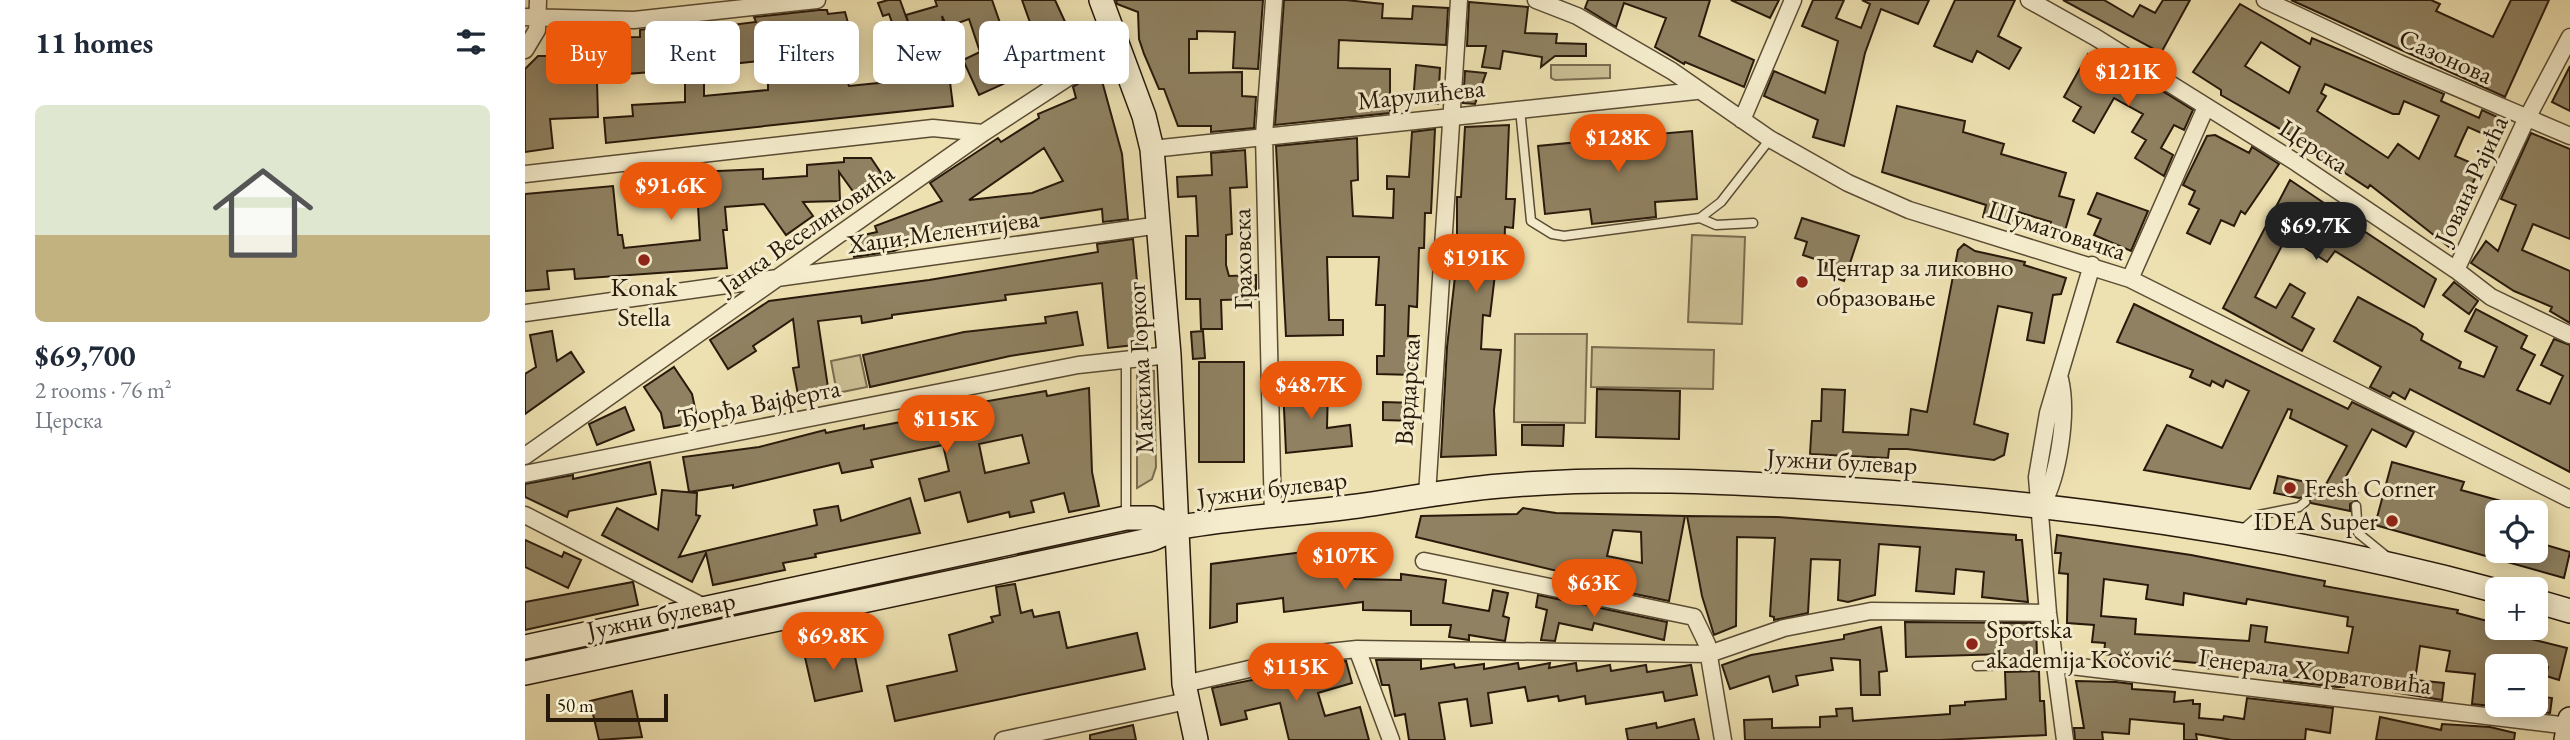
<!DOCTYPE html>
<html lang="en">
<head>
<meta charset="utf-8">
<style>
  :root { --surface:#fff; --page:#f6f6f7; --text:#1f2937; --muted:#747a83; --accent:#ea580c }
  body { margin:0; font-family:"EB Garamond",serif; background:var(--page); color:var(--text); height:100vh; display:flex; flex-direction:column; font-size:26px; white-space:nowrap }
  * { box-sizing:border-box; margin:0 }
  p { font-size:23px; color:var(--muted) }
  .icon { flex:none; width:38px; height:38px; fill:none; stroke:currentColor; stroke-width:2; stroke-linecap:round; stroke-linejoin:round }
  .map { position:relative; flex:1; overflow:hidden }
  .panel { display:flex; flex-direction:column; background:var(--surface); width:525px }
  .panel>* { flex:none }
  .top-card { position:absolute; left:21px; top:21px; width:665px; height:63px; display:flex; gap:14px }
  .controls { position:absolute; left:1960px; top:500px; display:grid; gap:14px }
  .controls a { display:grid; place-items:center; width:63px; height:63px; border-radius:10px; background:var(--surface); box-shadow:0 4px 18px #0003; font-size:35px }
  .scale { position:absolute; left:21px; bottom:18px; width:122px; box-sizing:border-box; padding-left:7px; border:4px solid #281a0b; border-top:0; font-size:19px; line-height:24px; white-space:nowrap; color:#281a0b; -webkit-text-stroke:5px #f4eccc; paint-order:stroke }
  .price { position:absolute; translate:-50% -60px; padding:0 16px; border-radius:24px; background:var(--accent); color:#fff; font-size:23px; line-height:46px; filter:drop-shadow(0 2px 4px #0008) }
  .price::after { content:''; position:absolute; left:50%; top:42px; width:21px; height:16px; margin-left:-10px; background:inherit; clip-path:polygon(0 0,100% 0,50% 100%) }
  .price.active { background:#222; color:#fff }
  ul { padding:0; list-style:none }
  li { display:grid; align-content:center; gap:14px; height:371px; padding:0 35px }
  li span { display:grid; place-items:center; height:217px; border-radius:10px; color:#555 }
  li>.icon { margin-inline-start:auto }
  span .icon { width:126px; height:126px; fill:#fffc; stroke-width:1 }
  li b { font-size:30px }
  h2 { display:flex; justify-content:space-between; align-items:center; height:84px; padding:0 35px; font-size:30px }
  .pill { padding:0 24px; border-radius:10px; background:var(--surface); box-shadow:0 4px 18px #0003; font-size:24px; line-height:63px }
  .pill.active { background:var(--accent); color:#fff }
  main { display:flex; flex:1; min-height:0 }
  .map>svg:first-child { display:block }
</style>
</head>
<body>
<main>
<section class="panel">
<h2>11 homes<svg class="icon" aria-label="filters" viewBox="0 0 24 24"><path d="M4 7h16M4 17h16"/><circle cx="9" cy="7" r="2"/><circle cx="15" cy="17" r="2"/></svg></h2>
<ul>
<li><span style="background:linear-gradient(#dfe7d0 60%,#c2b280 0)"><svg class="icon" aria-label="home" viewBox="0 0 24 24"><path d="M3 11l9-7 9 7M6 9v11h12V9"/></svg></span><div><b>$69,700</b><p>2 rooms · 76 m²</p><p>Церска</p></div></li>
</ul>
</section>
<div class="map">
<svg width="2045" height="740" viewBox="0 0 2045 740">
  <rect width="100%" height="100%" fill="#eee1b1"/>
  <filter id="stains"><feTurbulence type="fractalNoise" baseFrequency=".00286" numOctaves="4"/><feColorMatrix values="0 0 0 0 .2 0 0 0 0 .09 0 0 0 0 .02 0 0 0 .5 -.17"/></filter>
  <radialGradient id="worn" r=".72"><stop offset=".6" stop-color="#630" stop-opacity="0"/><stop offset="1" stop-color="#630" stop-opacity=".3"/></radialGradient>
  <path fill="#ccbf95" stroke="#7a6c50" stroke-width="2" d="M1026,65H1085V78L1030,80L1026,78Z
    M1167,235L1220,237L1217,324L1163,322Z
    M990,334H1062L1060,423L989,422Z
    M1067,347L1189,350L1188,389L1066,387Z
    M335,355L342,387L312,393L306,361Z
    M619,370L629,371L631,467L627,479L612,488V374Z"/>
  <path fill="#8f8161" stroke="#281a0b" stroke-width="2" fill-rule="evenodd" d="M363,0H375L384,25L369,28L364,14L358,16L353,3Z
    M410,0H467L481,40L507,28L497,0H530L553,50L454,95L438,60L455,52L444,19L422,27L417,16L419,28L388,38L381,15L412,6Z
    M591,0H738L733,69L708,68L710,32L672,31V39H664V73L717,72V96L731,97L729,128L686,132V126H653L639,89H634L619,54L614,39L613,12L592,4Z
    M759,0H821L858,4L857,18L887,19L888,6L923,8L921,45L814,40L813,68L865,69V113L750,125Z
    M1063,0H1185L1174,36L1229,60L1219,87L1160,62L1159,64L1130,47L1141,18L1099,3L1091,27L1060,8Z
    M1206,0H1254L1245,18Z
    M1288,0H1319L1311,18L1336,28L1345,4L1337,0H1404L1393,24L1356,9L1340,53L1319,146L1288,137L1293,120L1239,96L1249,71L1300,93L1313,41L1277,26Z
    M1430,0H1490L1473,36L1496,48L1484,69L1452,51L1447,62L1409,46Z
    M1538,0H1579L1608,17L1615,5L1630,13L1638,0H1665L1636,53Z
    M1766,0H1906L1915,4L1911,11L1968,37L1986,0H2024L1980,97Z
    M944,2L1003,7L1000,33L1032,34L1031,43L1061,44V56H1030L1016,67L1017,57L978,51L975,69L957,67L961,46H942Z
    M1715,4L1785,44L1787,38L1919,94L1916,101L1954,118L1957,110L1981,121L1972,140L1943,127L1937,140L1930,156L1956,167L1939,200L1943,203L1924,247L1845,185L1843,188L1788,152L1790,149L1696,95V90L1668,72ZM1736,42L1775,67L1764,93L1720,66ZM1800,84L1868,114H1874L1879,101L1914,116L1894,159L1873,144L1863,158L1792,111L1801,96L1796,93Z
    M294,10H302L303,14L320,12L333,59L317,63L324,86L363,82L362,74L398,71L392,51L421,50L428,106L81,143L79,118L108,116L107,105L160,102V67L127,68V72L74,76V81H72L73,117L25,119L28,148L0,152V69L13,56H38L37,30H63L64,38L115,37V30L121,29H160V36H199L198,26L231,22L229,17ZM295,30L299,63L264,64L255,36ZM243,60V90L179,96V67Z
    M1563,54L1610,80L1613,76L1668,110L1659,130L1649,125L1636,148L1648,155L1639,176L1610,158L1621,140L1607,132L1618,114L1589,98L1569,133L1548,121L1556,107L1539,97Z
    M891,65L915,68L913,104L888,102Z
    M2045,66V111L2027,102Z
    M574,70L597,154L603,219L578,222L577,209L465,226V232L415,237V233L369,251L329,257L327,242L335,240L334,236L352,232L350,226L417,201L405,183L473,138L476,142L514,118L513,114L551,98L548,87ZM519,148L538,181L507,193L444,200Z
    M940,71L961,73L950,104L938,103Z
    M1372,106L1440,121L1438,132L1479,144L1476,154L1541,173L1534,196L1549,200L1537,241L1522,237L1526,222L1490,211L1485,226L1458,217L1461,205L1357,172Z
    M984,125L981,199H990L988,228L980,227L979,258H972L965,316L958,315L956,349L976,350L969,410L971,455L916,457L922,347L932,259V197H936L940,127Z
    M910,129L906,213H900L899,248H894L892,307L884,306L883,336H894L890,375L852,374V356H859L860,305H851L854,257H802L804,320H818V335L761,336L751,146L832,138L833,180L826,181L828,216L868,218L869,189H862V176L884,177L887,132Z
    M1109,129L1110,136L1167,131L1172,199L1130,202L1131,217L1067,224L1065,209L1020,214L1013,146L1064,141V134Z
    M2006,133L2045,149V239L2008,224L1997,250L2045,271V323L2025,311L2027,307L1989,291L1946,263L1961,241L1973,251L1991,205L1976,199Z
    M1690,135L1724,153L1727,147L1754,164L1720,214L1716,211L1709,226L1696,220L1685,244L1662,233L1674,209L1664,204L1670,191L1658,185L1682,136Z
    M720,150L722,187L705,188L707,234L701,235V265L704,276L731,275V299L696,300L697,329H676L675,299H661V236H673L671,196L653,197L652,177L687,175L686,153Z
    M319,158H346L360,179L332,197L314,172L315,201L278,202L288,216L261,235L239,204L200,207L202,230H198L202,268L50,279L49,269L22,271L24,289L0,291V194L88,186L93,235H97L99,248L175,240L171,172L238,169V179L282,176V165L319,162Z
    M1765,180L1805,207L1808,203L1827,216L1824,221L1911,279L1899,307L1810,251L1802,262L1762,236L1730,297L1751,308L1765,284L1780,293L1767,317L1789,329L1777,351L1698,308Z
    M1572,193L1623,211L1606,251L1569,235L1576,219L1563,214Z
    M1277,218L1334,236L1319,281L1298,274L1302,263L1278,255L1282,242L1270,238Z
    M608,239L618,344L583,348L577,283L480,295L481,300L367,315V318L337,323L336,316L293,321L304,394L274,400L268,368L274,367L268,319L228,346L231,351L203,369L185,340L244,301L404,280L573,252L572,244Z
    M1439,244L1450,251L1500,262L1499,265L1541,278L1536,294L1528,295L1519,343L1502,340L1507,313L1473,306L1449,424L1483,434L1479,455L1469,460L1382,449H1364L1363,458L1285,454L1287,421H1296L1297,389L1320,390L1318,432L1383,435L1386,409L1402,412L1433,250Z
    M1929,282L1953,301L1944,314L1918,295Z
    M1833,297L1891,328L1898,334L1896,340L1936,362L1934,368L1959,377L1972,347L1940,331L1951,309L2002,336L1996,348L2010,355L1992,390L2025,404L2038,376L2016,365L2029,339L2045,345V472L1885,389L1880,399L1868,392L1865,397L1845,387L1856,367L1809,341Z
    M1609,304L1823,409L1827,402L1889,432L1881,447L1847,429L1814,489L1833,493L1832,500L1825,504V511L1786,503L1782,496L1774,498L1749,493L1753,476L1800,486L1822,446L1765,418L1767,410L1763,409L1725,489L1619,470L1642,425L1697,448L1724,391L1701,380L1698,387L1687,381L1685,386L1665,377L1668,370L1592,342Z
    M552,312L558,345L485,356L345,387L338,355L439,332L521,323L520,317Z
    M27,331L32,361L46,352L59,372L0,414V374L11,367L5,335Z
    M678,331L680,358L668,359L666,332Z
    M674,362H719V462H674Z
    M149,367L167,394L173,422L139,428L136,413L119,387Z
    M758,386L803,387L802,428L825,425L827,446L761,453Z
    M564,388L567,472L574,506L544,512L539,493L506,501L509,512L485,517L484,512L443,522L435,492L400,501L394,479L424,471L418,445L346,460L348,467L317,473L314,463L208,488V485L164,492L158,457L234,447L300,430L301,433L339,425V429L412,415L413,421L448,413L446,404L521,391L522,396ZM497,435L504,463L460,473L454,444Z
    M1072,389L1155,391L1154,439L1071,437Z
    M858,402L890,403V421L858,420Z
    M100,407L109,430L72,445L64,424Z
    M997,425H1039L1038,446L997,445Z
    M125,462L131,494L44,511L42,517L0,497V484L48,475V479Z
    M1867,462L1939,482L1936,490L2005,509L2004,513H1972V551H2011V542L2045,552L2039,578L1850,525Z
    M137,490L172,493L171,515L175,516L154,557L292,525L289,510L313,506L316,521L385,498L395,533L290,554L291,557L258,563L260,570L188,585L181,553L167,582L77,535L92,508L133,530Z
    M998,508L1031,513L1160,516L1144,601L1081,588L1082,583L891,537L896,516L992,514ZM1088,530L1116,532L1117,563L1082,556Z
    M1162,516L1252,517L1491,535V540H1497L1503,602L1457,597L1459,572L1431,569L1429,594L1391,591L1395,547L1354,544L1350,595L1323,602L1313,600L1315,560L1286,559L1283,613L1249,620V617L1245,616L1250,538L1212,537L1211,626L1189,635L1177,596Z
    M1532,535L1666,555L1800,581L1799,586L1933,610L1932,613L1970,623L1969,630L2042,648L2034,680L2021,676L2023,667H1972L1967,706L1947,704L1950,674L1921,671L1925,651L1895,646L1890,680L1919,683L1917,700L1868,692V687L1819,684V687H1812L1759,681L1758,678L1726,672L1681,668L1682,664L1579,654L1580,643L1567,642L1569,625L1542,623L1543,574L1534,573L1536,553H1530ZM1579,579L1623,585L1621,599L1658,605L1659,593L1721,604L1722,599L1823,617L1822,626L1828,627L1823,653L1740,642L1742,627L1726,625L1724,641L1610,634L1611,619L1576,616Z
    M0,540L37,557L39,552L56,560L43,588L0,567Z
    M825,546L830,579L876,580V574L921,580L918,603L964,611L968,590L983,593L978,616L984,618L980,641L944,635V640L924,637L926,625H886V611L838,610V602L759,612L758,598L712,604V622L685,628L686,564Z
    M108,582L113,605L0,630V602Z
    M490,584L496,613L507,610L509,617L534,612L542,648L612,633L620,669L370,721L362,686L432,671L424,635L468,622L466,617L475,615L471,587Z
    M1013,595L1142,622L1139,640L1069,623L1067,630L1034,623L1030,641L1016,640L1022,610L1011,607Z
    M1380,622L1511,623L1512,658L1480,659V654L1381,657Z
    M1356,627L1362,671L1354,672L1355,695H1336L1335,660L1306,658L1308,670L1271,676L1273,685L1248,692L1244,676L1205,689L1197,665L1226,655L1319,639V635Z
    M327,642L337,691L290,701L279,653Z
    M851,660H896V669L929,664L930,668L959,664V669L993,663L994,669L1025,663L1024,668L1051,663L1052,671L1085,665L1086,671L1121,665L1122,672L1166,665L1172,695L1140,701L1138,692L1061,704L1060,696L1034,701L1033,696L1003,701L1000,687L963,693L967,723L946,726L942,699L914,703L920,740H884L880,714L870,716L864,685H857Z
    M821,661L827,683L793,693L800,716L835,707L844,740H764L755,703L720,711L722,719L696,725L687,688Z
    M1514,671L1515,701H1519L1521,735L1415,740H1220L1219,720L1247,719V728L1295,727V717L1312,716L1311,709L1327,708L1328,721L1425,714V706L1440,705V702L1481,699L1480,672Z
    M1551,681L1591,682L1607,684V689L1650,692L1649,702L1668,700V704H1675L1674,718L1698,720L1699,716L1719,719L1722,698L1808,708L1805,733L1781,729L1780,740H1707L1671,734L1672,740H1659V724L1605,719L1604,734L1577,732L1578,740H1550L1549,728H1559Z
    M107,691L117,737L74,740L65,701Z
    M2011,696L2027,698L2025,713L1996,710V705H2011Z
    M1855,717L1916,730L1917,724L1965,727L1990,733L1989,740H1851Z
    M1169,719L1174,740H1103L1101,729L1131,723L1132,728Z
    M608,725L611,740H565V735Z"/>
  <g fill="none" stroke-linecap="round" stroke-linejoin="round">
    <defs>
      <path id="lane" d="M995,109L1006,221L1027,234L1039,236L1175,218L1196,202L1245,139
        M1175,218L1191,225L1228,223
        M601,359V517
        M1831,506L1833,533L1860,555
        M1716,531L1734,515L1774,507L1780,502
        M1452,666L1530,664"/>
      <path id="street" d="M1011,0L1052,16L1147,71L1245,139L1323,183L1384,210L1605,279L2045,499
        M1504,0L1570,37L1772,163L1931,270L1966,297L2045,335
        M1740,0L1874,63L2045,136
        M0,17L109,20L292,0
        M0,50L12,30L13,0
        M1217,120L1268,0
        M627,149L1171,91
        M0,174L408,128L458,133
        M1931,270L2000,122L2045,37
        M1605,279L1681,107
        M0,313L635,225
        M0,456L458,133L570,60L594,49
        M0,474L553,365L644,355
        M902,495L934,0
        M1517,505C1534,475 1543,413 1535,379
        M0,515L181,608
        M748,517L739,135L749,0
        M899,561L1169,617L1182,644L1198,740
        M832,649L866,740
        M1530,664L2044,726
        M659,684L794,653L832,649L1184,654L1259,628L1346,611L1523,613
        M478,740L662,701
        M1540,740L1523,613L1512,477L1523,413L1567,265"/>
      <path id="secondary" d="M576,0L619,116L627,149L644,355L659,684L671,740
        M2011,601L2045,611
        M0,647L601,518H627L651,528
        M0,673L624,540C635,537 645,529 656,527C714,517 774,514 833,506C880,499 927,490 975,486C1088,476 1204,482 1317,489C1539,503 1757,533 1972,591
        M2041,740L2045,719"/>
    </defs>
    <use href="#lane" stroke="#5a4c34" stroke-width="11"/>
    <use href="#street" stroke="#5a4c34" stroke-width="19"/>
    <use href="#secondary" stroke="#281a0b" stroke-width="26"/>
    <use href="#lane" stroke="#f4eccc" stroke-width="8"/>
    <use href="#street" stroke="#f4eccc" stroke-width="16"/>
    <use href="#secondary" stroke="#f4eccc" stroke-width="23"/>
  </g>
  <g fill="#8f2418" stroke="#f4eccc" stroke-width="2.5">
    <circle cx="119" cy="260" r="7"/>
    <circle cx="1277" cy="282" r="7"/>
    <circle cx="1765" cy="488" r="7"/>
    <circle cx="1867" cy="521" r="7"/>
    <circle cx="1447" cy="644" r="7"/>
  </g>
  <g text-anchor="middle" stroke-width="6" stroke-linejoin="round" paint-order="stroke">
    <g font-size="26" fill="#281a0b" stroke="#f4eccc">
      <text transform="translate(1921 56) rotate(24)" y="9">Сазонова</text>
      <text transform="translate(896 94) rotate(-6)" y="9">Марулићева</text>
      <text transform="translate(1789 146) rotate(33)" y="9">Церска</text>
      <text transform="translate(1946 180) rotate(-65)" y="9">Јована Рајића</text>
      <text transform="translate(281 229) rotate(-35)" y="9">Јанка Веселиновића</text>
      <text transform="translate(1532 230) rotate(18)" y="9">Шуматовачка</text>
      <text transform="translate(418 231) rotate(-8)" y="9">Хаџи-Мелентијева</text>
      <text transform="translate(717 259) rotate(-91)" y="9">Граховска</text>
      <text transform="translate(615 368) rotate(-93)" y="9">Максима Горког</text>
      <text transform="translate(882 392) rotate(-86)" y="9">Вардарска</text>
      <text transform="translate(234 403) rotate(-11)" y="9">Ђорђа Вајферта</text>
      <text transform="translate(1317 461) rotate(3)" y="9">Јужни булевар</text>
      <text transform="translate(747 488) rotate(-7)" y="9">Јужни булевар</text>
      <text transform="translate(136 615) rotate(-12)" y="9">Јужни булевар</text>
      <text transform="translate(1790 671) rotate(7)" y="9">Генерала Хорватовића</text>
    </g>
    <g font-size="26" fill="#281a0b" stroke="#f4eccc" text-anchor="start">
      <text x="1291" y="276">Центар за ликовно<tspan x="1291" dy="30">образовање</tspan></text>
      <text x="119" y="296" text-anchor="middle">Konak<tspan x="119" dy="30">Stella</tspan></text>
      <text x="1779" y="497">Fresh Corner</text>
      <text x="1853" y="530" text-anchor="end">IDEA Super</text>
      <text x="1461" y="638">Sportska<tspan x="1461" dy="30">akademija Kočović</tspan></text>
    </g>
  </g>
  <rect width="100%" height="100%" filter="url(#stains)"/>
  <rect width="100%" height="100%" fill="url(#worn)"/>
</svg>
<div class="controls">
<a><svg class="icon" aria-label="locate" viewBox="0 0 24 24"><circle cx="12" cy="12" r="6"/><path d="M12 2v4M12 18v4M2 12h4M18 12h4"/></svg></a>
<a>+</a>
<a>−</a>
</div>
<div class="scale">50 m</div>
<b class="price" style="left:1603px;top:108px">$121K</b>
<b class="price" style="left:1093px;top:174px">$128K</b>
<b class="price" style="left:146px;top:222px">$91.6K</b>
<b class="price active" style="left:1791px;top:262px">$69.7K</b>
<b class="price" style="left:951px;top:294px">$191K</b>
<b class="price" style="left:786px;top:421px">$48.7K</b>
<b class="price" style="left:421px;top:455px">$115K</b>
<b class="price" style="left:820px;top:592px">$107K</b>
<b class="price" style="left:1069px;top:619px">$63K</b>
<b class="price" style="left:308px;top:672px">$69.8K</b>
<b class="price" style="left:771px;top:703px">$115K</b>
<div class="top-card">
<a class="pill active">Buy</a>
<a class="pill">Rent</a>
<a class="pill">Filters</a>
<a class="pill">New</a>
<a class="pill">Apartment</a>
</div>
</div>
</main>
</body>
</html>
